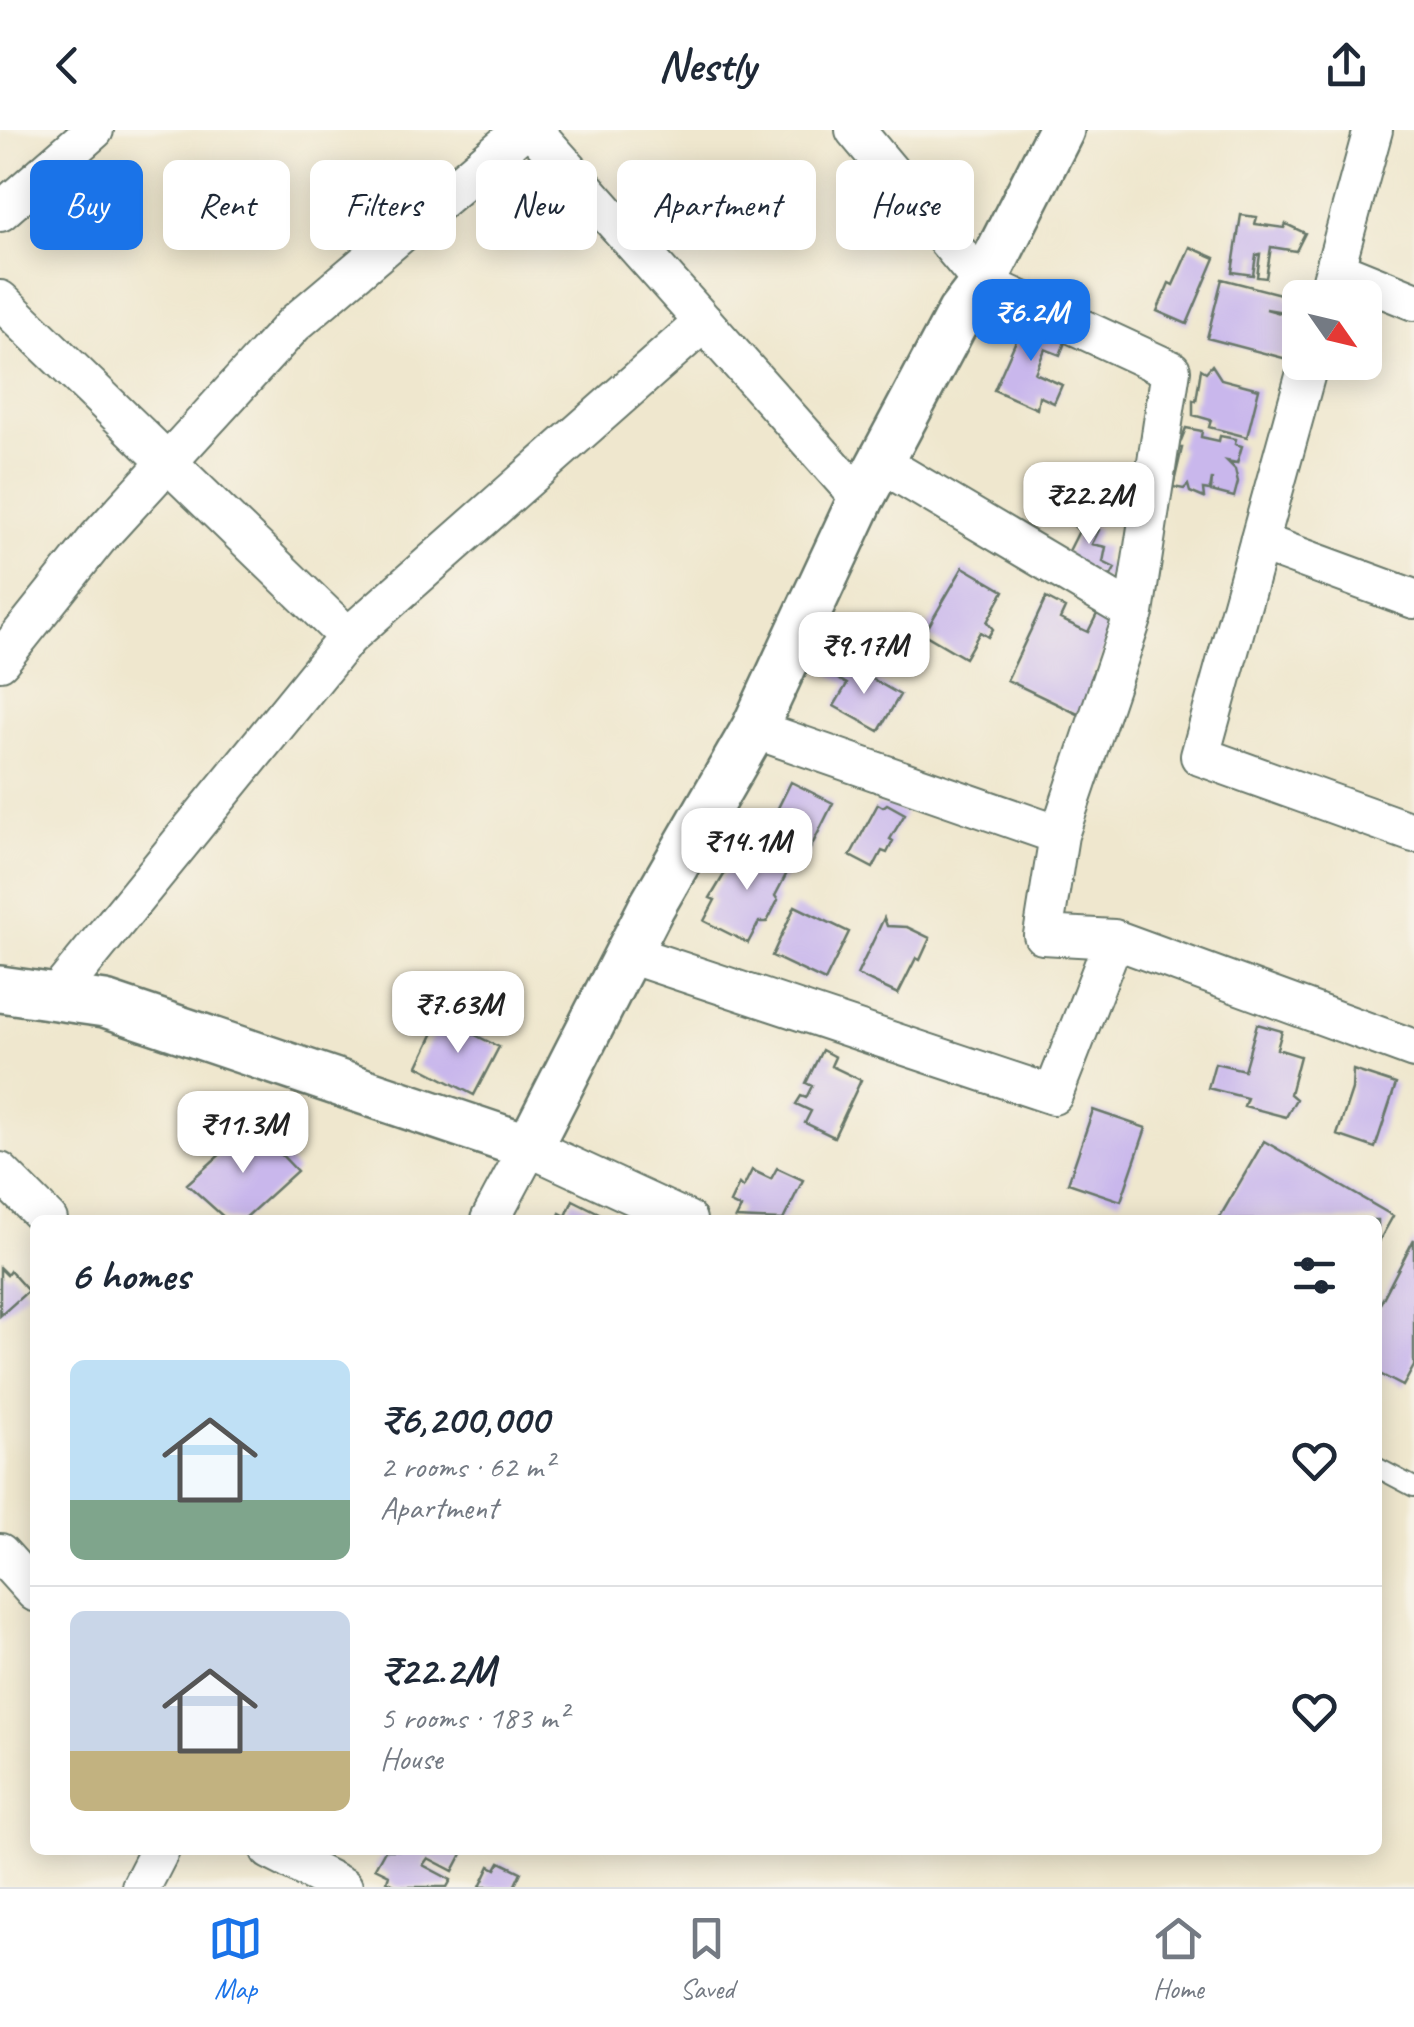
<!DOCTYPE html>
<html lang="en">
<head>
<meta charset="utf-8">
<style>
  :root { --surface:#fff; --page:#f2f2f3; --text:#1f2937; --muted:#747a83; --line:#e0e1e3; --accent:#1a73e8 }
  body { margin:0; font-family:Caveat,sans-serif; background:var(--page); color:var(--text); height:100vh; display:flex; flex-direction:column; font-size:38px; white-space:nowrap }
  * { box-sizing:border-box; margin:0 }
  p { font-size:32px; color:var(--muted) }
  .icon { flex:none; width:55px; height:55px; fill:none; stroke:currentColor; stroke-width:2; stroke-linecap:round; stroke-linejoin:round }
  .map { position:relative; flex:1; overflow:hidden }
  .drawer { position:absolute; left:30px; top:1085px; width:1352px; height:640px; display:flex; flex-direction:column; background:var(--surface); border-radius:15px; box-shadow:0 5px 25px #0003 }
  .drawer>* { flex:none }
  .guide { position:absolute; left:30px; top:30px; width:1355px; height:90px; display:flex; gap:20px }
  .needle { width:65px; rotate:124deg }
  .controls { position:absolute; left:1282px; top:150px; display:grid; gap:20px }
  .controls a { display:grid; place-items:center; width:100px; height:100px; border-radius:15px; background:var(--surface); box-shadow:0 5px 25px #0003; font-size:50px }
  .price { position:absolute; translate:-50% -85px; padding:0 22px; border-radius:20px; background:#fff; color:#222; font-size:32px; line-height:65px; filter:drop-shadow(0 2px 5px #0008) }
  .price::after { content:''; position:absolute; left:50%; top:60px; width:30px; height:22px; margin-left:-15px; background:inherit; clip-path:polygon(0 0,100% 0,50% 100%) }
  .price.selected { background:var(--accent); color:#fff }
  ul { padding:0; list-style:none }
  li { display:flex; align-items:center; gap:30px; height:250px; padding:0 40px }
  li+li { border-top:2px solid var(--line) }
  li span { display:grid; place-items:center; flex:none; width:280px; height:200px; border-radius:15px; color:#555 }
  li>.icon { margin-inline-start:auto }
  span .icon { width:120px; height:120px; fill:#fffc; stroke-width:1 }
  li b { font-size:42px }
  h2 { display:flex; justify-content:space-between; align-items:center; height:120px; padding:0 40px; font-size:42px }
  .pill { padding:0 35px; border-radius:15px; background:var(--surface); box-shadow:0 5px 25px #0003; font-size:35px; line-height:90px }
  .pill.selected { background:var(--accent); color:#fff }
  header { display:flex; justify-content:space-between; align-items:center; height:130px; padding:0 40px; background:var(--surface); font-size:45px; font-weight:600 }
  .menu { display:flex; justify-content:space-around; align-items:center; height:140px; border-top:2px solid var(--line); background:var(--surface); font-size:28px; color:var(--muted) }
  .menu a { display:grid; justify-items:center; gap:5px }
  .menu .selected { color:var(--accent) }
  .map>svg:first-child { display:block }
</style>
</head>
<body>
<header><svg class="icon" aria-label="back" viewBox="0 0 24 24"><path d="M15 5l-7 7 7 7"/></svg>Nestly<svg class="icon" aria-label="share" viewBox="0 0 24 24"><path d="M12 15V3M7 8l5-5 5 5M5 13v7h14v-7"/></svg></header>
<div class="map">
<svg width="1414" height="1757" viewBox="0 0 1414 1757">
  <rect width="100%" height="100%" fill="#f7f3e8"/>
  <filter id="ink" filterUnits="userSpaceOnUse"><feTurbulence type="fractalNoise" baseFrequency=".01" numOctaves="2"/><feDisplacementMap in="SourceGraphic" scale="20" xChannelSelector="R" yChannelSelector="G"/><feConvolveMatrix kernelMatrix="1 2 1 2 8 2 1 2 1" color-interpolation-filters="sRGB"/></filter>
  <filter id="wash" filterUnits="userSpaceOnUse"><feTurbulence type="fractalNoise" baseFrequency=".0048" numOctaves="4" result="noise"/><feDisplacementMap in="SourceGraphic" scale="40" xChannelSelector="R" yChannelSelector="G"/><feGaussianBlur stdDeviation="2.25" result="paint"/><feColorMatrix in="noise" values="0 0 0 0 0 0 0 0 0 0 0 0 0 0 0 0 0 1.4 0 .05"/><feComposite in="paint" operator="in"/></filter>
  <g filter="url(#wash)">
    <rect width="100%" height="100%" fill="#efe7ce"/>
    <g id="blocks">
      <path fill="#c9b7ec" d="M1241,85L1257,87L1255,94L1284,98L1286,94L1305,103L1296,121L1271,117L1266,148L1257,147L1260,124L1256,125L1253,145L1232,142Z
        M1190,117L1215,128L1187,194L1157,181L1169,153L1173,155Z
        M1222,149L1288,166L1287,170L1293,172L1290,183L1266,179L1298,188L1287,229L1207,208Z
        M1027,186L1068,205L1060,225L1045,219L1035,243L1062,255L1054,273L1039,266L1037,279L994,260Z
        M1212,235L1221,249L1259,259L1247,307L1209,297L1211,290L1193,285V270L1196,271L1201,239L1206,242Z
        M1186,298L1202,301L1201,307L1219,311L1220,306L1236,309L1235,314L1242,316L1237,333L1227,331L1235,339L1238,352L1234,367L1211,361L1212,349L1210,360L1203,359L1204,368L1190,362L1188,355L1184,359L1173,357L1182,318H1178Z
        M1088,364L1095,367L1083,393L1099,400L1092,414L1106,417L1103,432L1115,438L1108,451L1065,429L1079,401L1074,396Z
        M963,437L1004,461L987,492L993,499L988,507L980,502L965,528L924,504Z
        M1046,468L1065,478L1060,489L1088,502L1097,484L1117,494L1091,546L1099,556L1084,587L1007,550Z
        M838,533H845L900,565L879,601L834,576L847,554L831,545Z
        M791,652L833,673L805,729L762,710Z
        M878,674L883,677L887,674L905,684L890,709L893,711L887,723L882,721L873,738L850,726Z
        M743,713L790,737L775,766L778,770L767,792H759L748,813L704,791L715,770L710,768Z
        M795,776L849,802L825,851L772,826Z
        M884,788L887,796L907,797L930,808L920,830L916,828L898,864L857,845Z
        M441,888L499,917L474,965L418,936Z
        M1257,894L1282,901L1277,919L1300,926L1290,964L1296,969L1286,987L1244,976L1247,968L1208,958L1215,933L1244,940Z
        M822,920L835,927L831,936L861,950L834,1007L805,993L811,981L796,974L801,966L806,968L812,956L806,953Z
        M1353,940L1396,954L1375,1018L1337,1005L1352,960Z
        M1093,980L1146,998L1121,1071L1068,1053Z
        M253,995L297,1041L243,1090H227L187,1054Z
        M1264,1011L1393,1086L1378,1113V1090H1218Z
        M777,1038L803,1050L783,1090L736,1088L741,1078L730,1073L739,1054L743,1058L752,1040L771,1049Z
        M573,1070L613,1090H557L560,1083L566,1086Z
        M1414,1109V1236L1403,1256L1378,1243V1178Z
        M0,1138L7,1145L10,1141L28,1161L0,1186Z
        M385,1720H464L453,1741L428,1728L423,1735L451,1750L447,1757H398L387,1751L389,1745L375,1738Z
        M500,1732L521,1742L514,1757H480L490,1736L496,1739Z"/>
    </g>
  </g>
  <g filter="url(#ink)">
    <use href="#blocks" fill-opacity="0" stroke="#68786a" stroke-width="2.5"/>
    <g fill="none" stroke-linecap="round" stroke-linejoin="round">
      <defs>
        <path id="service" d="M1378,1338L1414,1357"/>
        <path id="minor" d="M533,0L861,369
          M855,0L983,153L1171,240L1134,483L1059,705L1043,805L1114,809
          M0,82L94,0
          M1335,139L1414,171
          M1327,168L1373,0
          M0,170L348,507
          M1309,232L1200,626L1414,703
          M881,333L1134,483
          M1259,412L1414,469
          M0,531L98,408L294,194L523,0
          M754,599L1059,705
          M647,830L1053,965L1114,809L1414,919
          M55,867L348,507L704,192
          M0,1042L48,1090
          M490,1090L529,1017L687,1090
          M0,1423L35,1462
          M270,1720L343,1757
          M141,1757L160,1720"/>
        <path id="tertiary" d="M0,859L105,874L529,1017L652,776L754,599L861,369L960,183L983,153L1061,0"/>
      </defs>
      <use href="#service" stroke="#68786a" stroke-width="22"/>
      <use href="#minor" stroke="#68786a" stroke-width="42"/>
      <use href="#tertiary" stroke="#68786a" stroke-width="50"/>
      <use href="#service" stroke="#fff" stroke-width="18"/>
      <use href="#minor" stroke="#fff" stroke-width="38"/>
      <use href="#tertiary" stroke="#fff" stroke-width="45"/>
    </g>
  </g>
</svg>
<div class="controls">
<a><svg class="needle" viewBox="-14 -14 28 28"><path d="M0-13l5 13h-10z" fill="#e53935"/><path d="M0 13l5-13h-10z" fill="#747a83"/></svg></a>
</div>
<b class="price selected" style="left:1031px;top:234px">₹6.2M</b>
<b class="price" style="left:1089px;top:417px">₹22.2M</b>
<b class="price" style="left:864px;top:567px">₹9.17M</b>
<b class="price" style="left:747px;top:763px">₹14.1M</b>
<b class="price" style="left:458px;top:926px">₹7.63M</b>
<b class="price" style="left:243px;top:1046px">₹11.3M</b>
<div class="guide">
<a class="pill selected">Buy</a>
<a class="pill">Rent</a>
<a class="pill">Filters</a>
<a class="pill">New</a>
<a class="pill">Apartment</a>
<a class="pill">House</a>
</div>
<section class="drawer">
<h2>6 homes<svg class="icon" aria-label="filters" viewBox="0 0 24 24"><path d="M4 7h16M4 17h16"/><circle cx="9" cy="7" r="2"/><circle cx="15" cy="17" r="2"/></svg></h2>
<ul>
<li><span style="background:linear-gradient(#bfe0f5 70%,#7fa58c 0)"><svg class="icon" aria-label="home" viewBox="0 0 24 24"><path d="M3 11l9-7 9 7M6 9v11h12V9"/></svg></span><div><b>₹6,200,000</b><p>2 rooms · 62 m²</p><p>Apartment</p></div><svg class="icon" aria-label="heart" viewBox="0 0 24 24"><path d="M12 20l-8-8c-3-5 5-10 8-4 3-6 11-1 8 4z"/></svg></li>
<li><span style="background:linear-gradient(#c9d6e8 70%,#c2b280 0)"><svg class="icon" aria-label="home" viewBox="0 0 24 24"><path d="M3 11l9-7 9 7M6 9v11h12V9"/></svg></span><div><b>₹22.2M</b><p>5 rooms · 183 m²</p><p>House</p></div><svg class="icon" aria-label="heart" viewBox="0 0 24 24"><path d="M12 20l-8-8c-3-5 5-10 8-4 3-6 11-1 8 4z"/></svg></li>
</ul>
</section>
</div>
<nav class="menu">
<a class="selected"><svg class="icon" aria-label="map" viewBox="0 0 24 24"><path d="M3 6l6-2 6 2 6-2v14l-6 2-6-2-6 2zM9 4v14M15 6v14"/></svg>Map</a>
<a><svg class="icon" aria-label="saved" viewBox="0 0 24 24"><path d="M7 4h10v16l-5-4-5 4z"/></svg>Saved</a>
<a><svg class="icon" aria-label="home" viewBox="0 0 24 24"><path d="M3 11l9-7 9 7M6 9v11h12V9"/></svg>Home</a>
</nav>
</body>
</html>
